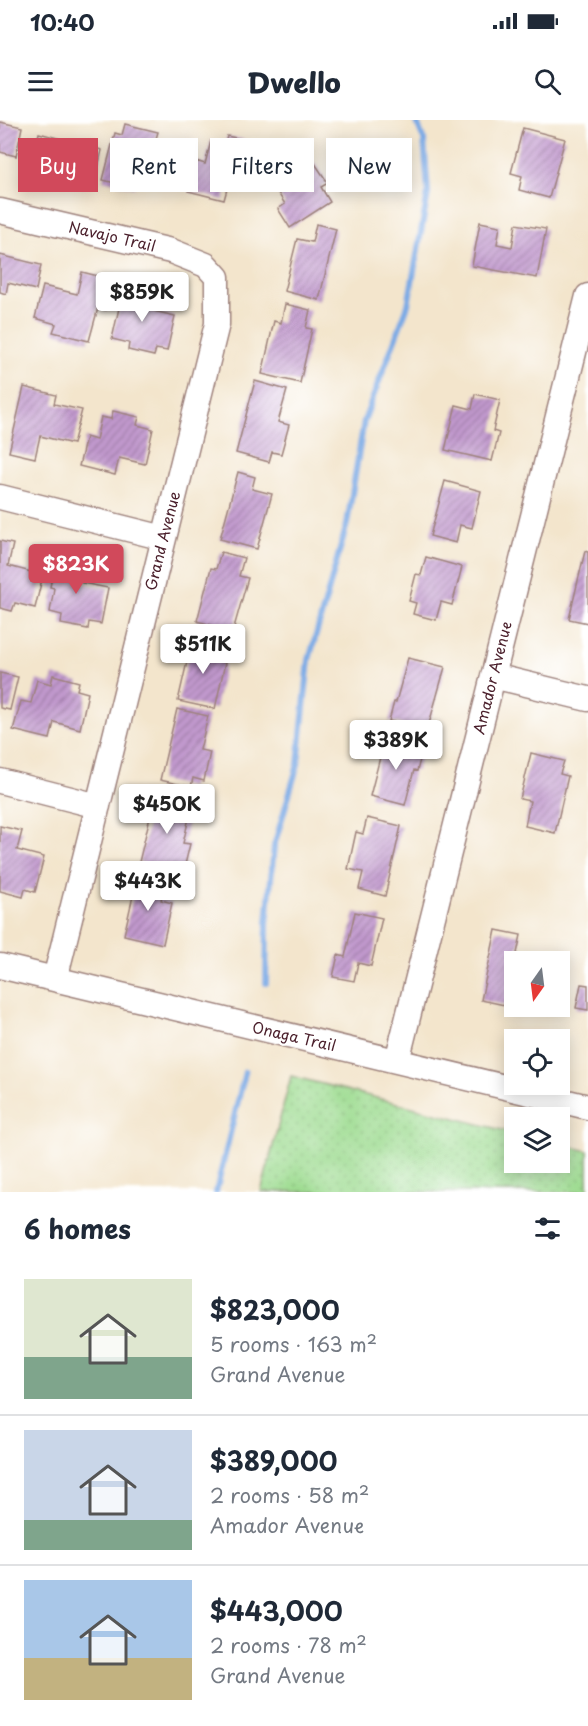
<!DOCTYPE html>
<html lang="en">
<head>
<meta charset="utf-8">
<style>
  :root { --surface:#fff; --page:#f2f2f3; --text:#1f2937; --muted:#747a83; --line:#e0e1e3; --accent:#d1495b }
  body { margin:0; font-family:"Playpen Sans",sans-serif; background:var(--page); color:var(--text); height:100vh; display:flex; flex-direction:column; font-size:22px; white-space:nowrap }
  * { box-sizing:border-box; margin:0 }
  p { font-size:20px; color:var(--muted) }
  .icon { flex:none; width:33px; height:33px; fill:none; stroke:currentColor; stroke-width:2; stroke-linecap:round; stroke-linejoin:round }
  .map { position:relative; height:1072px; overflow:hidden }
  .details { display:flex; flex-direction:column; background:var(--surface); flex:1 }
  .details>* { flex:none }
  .guide { position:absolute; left:18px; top:18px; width:552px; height:54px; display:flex; gap:12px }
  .needle { width:39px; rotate:194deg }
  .controls { position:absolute; left:504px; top:831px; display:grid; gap:12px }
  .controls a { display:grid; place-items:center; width:66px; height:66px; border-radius:0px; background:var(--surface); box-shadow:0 3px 15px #0003; font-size:30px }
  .price { position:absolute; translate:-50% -51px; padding:0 14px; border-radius:6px; background:#fff; color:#222; font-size:20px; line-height:39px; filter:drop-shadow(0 2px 3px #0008) }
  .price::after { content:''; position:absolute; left:50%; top:36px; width:18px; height:14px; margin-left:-9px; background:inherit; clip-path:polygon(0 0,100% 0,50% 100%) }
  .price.on { background:var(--accent); color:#fff }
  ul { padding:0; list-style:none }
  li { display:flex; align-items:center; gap:18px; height:150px; padding:0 24px }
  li+li { border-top:2px solid var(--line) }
  li span { display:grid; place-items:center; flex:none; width:168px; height:120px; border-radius:0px; color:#555 }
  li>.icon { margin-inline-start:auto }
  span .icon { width:72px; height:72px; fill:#fffc; stroke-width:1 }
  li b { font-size:26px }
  h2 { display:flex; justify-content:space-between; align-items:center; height:72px; padding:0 24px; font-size:26px }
  .tag { padding:0 21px; border-radius:0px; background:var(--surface); box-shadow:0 3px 15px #0003; font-size:21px; line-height:54px }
  .tag.on { background:var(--accent); color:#fff }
  .status { display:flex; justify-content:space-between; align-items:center; height:42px; padding:0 30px; background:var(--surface); direction:ltr }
  .status svg { height:16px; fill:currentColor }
  header { display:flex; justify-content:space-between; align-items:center; height:78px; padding:0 24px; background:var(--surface); font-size:27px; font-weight:800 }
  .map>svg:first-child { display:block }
</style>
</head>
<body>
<div class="status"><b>10:40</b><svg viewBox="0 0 49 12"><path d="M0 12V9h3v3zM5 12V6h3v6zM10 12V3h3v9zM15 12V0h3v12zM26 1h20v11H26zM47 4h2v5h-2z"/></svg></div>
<header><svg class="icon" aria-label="menu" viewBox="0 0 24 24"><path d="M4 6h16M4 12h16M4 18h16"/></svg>Dwello<svg class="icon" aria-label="search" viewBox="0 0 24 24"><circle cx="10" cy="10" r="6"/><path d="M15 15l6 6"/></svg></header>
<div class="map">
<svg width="588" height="1072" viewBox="0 0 588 1072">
  <defs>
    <pattern id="grass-dots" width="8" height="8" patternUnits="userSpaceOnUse" patternTransform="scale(1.5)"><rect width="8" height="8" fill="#9edc91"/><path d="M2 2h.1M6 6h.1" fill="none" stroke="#8abc7d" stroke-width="1.8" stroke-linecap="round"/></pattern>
    <pattern id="building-hatch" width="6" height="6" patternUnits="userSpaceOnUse" patternTransform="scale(1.5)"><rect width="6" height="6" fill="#c199cd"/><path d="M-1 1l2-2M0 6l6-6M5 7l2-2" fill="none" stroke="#9f7ca7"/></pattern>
  </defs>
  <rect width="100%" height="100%" fill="#fff"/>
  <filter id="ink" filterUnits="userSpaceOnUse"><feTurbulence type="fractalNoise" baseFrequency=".0167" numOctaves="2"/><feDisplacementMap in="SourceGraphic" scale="12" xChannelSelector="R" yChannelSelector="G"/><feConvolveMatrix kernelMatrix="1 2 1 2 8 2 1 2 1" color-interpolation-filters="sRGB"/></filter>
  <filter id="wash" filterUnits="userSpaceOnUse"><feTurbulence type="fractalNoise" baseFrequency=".008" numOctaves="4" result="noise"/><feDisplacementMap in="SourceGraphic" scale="24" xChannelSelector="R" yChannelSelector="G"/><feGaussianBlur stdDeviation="1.35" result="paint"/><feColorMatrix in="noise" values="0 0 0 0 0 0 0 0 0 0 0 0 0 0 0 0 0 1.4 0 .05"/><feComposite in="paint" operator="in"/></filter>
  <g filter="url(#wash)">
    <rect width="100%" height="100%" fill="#f3e5cc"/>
    <path fill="url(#grass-dots)" stroke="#747e5e" stroke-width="1.5" d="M291,956L514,1013V1042H560V1024L588,1031V1072H261Z"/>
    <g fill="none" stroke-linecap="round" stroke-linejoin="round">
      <path stroke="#7baae5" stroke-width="6" d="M266,863L267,803L274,726L298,644L309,540L347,404L364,301L408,185L428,73L424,20L416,0
        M216,1072L245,952"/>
    </g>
    <g id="blocks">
      <path fill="url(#building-hatch)" d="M0,2L22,7L16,36L0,32Z
        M125,4L158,12L155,22L179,29L170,63L138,55L135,68L103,60L115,13L122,15Z
        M523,8L565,19L549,78L519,70L522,56L511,53Z
        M39,13L102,30L96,56L32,41Z
        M227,16L254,22L252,30L263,33L255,69L229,62L224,80L188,71L196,41L205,44L211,21L225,24Z
        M312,39L328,63L321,67L330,82L290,108L278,89L285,84L273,65Z
        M480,102L500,106L497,124L512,127L516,104L546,109L537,158L472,146Z
        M316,104L336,109L319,180L284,171L297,119L312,122Z
        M0,135L41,145L36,170L8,163L6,174L0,172Z
        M82,152L114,160L106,190L98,188L89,221L53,212L56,204L35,198L43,166L77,174Z
        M124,166L152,172L149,190L175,196L167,231L156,229L154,236L128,230L129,223L112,219Z
        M285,184L310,190L306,208L312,209L300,263L262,254L274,201L281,203Z
        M255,261L287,270L278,302L289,305L281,334L272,332L269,342L236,333Z
        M24,267L56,275L54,284L82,290L73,324L40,316L35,338L9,332Z
        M475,274L500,280L493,311L499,313L492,341L445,330L456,285L472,289Z
        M113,291L139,297L137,305L153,309L145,344L119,338L115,355L79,346L86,317L96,320L101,297L111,299Z
        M238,352L255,357L252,369L272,374L257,429L220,419Z
        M445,361L481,371L472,408L460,405L456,423L430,416Z
        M0,421L13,424L8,446L43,455L35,488L15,483L12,491L0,488Z
        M585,431L588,432V503L569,499Z
        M221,432L244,438L239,456L248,458L233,511L197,501L211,448L216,449Z
        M56,437L86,443L82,463L108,468L101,504L89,502L88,509L61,504L62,495L50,492L54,468L50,467Z
        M426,437L462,447L452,485L441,482L436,500L413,494L416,483L409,481L416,454L421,455Z
        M199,517L222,522L218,541L225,543L215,589L178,581L189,533L195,534Z
        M408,538L445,547L427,611L389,601L394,582H396Z
        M0,553L18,557L10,590L0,588Z
        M53,555L79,562L77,570L88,573L80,609L54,602L50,619L13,610L21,581L31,583L37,560L51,564Z
        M177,589L208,596L200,630L210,632L204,661L193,658L191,667L160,660Z
        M385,618L423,628L417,651L414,650L405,685L370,676Z
        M531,633L564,641L560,654L568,656L555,713L525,706L530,681L520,679Z
        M162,672L186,677L181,697L189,698L183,723L190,724L183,753L139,742L152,689L158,690Z
        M367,698L401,706L385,776L359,769L363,752L348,749L356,712L363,714Z
        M0,706L22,711L17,730L44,737L35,772L25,769L23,777L0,771Z
        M138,754L152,757L151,763L164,766L161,780L172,783L163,824L124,815Z
        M355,792L382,798L371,846L358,843L354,861L333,857L338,835L345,837Z
        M496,810L521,815L516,838L529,841L514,842V887L481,880Z
        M581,864L588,865V890L576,888Z
        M515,886H534L533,891Z"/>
    </g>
  </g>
  <g filter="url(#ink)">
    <use href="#blocks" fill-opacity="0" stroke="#9e827c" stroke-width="1.5"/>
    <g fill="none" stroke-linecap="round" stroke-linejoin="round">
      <defs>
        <path id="minor" d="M0,91L171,131L206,145L217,157V204L55,859
          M0,377L164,418
          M493,556L588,579
          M0,661L98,686
          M0,846L588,987
          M397,941L588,176"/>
      </defs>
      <use href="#minor" stroke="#9e827c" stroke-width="27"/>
      <use href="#minor" stroke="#fff" stroke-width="24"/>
    </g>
  </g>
  <g text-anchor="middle" stroke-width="4.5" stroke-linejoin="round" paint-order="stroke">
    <g font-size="15" fill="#4a1f2b" stroke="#fff">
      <text transform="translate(112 117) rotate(13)" y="5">Navajo Trail</text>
      <text transform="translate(163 421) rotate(-76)" y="5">Grand Avenue</text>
      <text transform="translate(493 558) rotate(-76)" y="5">Amador Avenue</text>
      <text transform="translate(294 917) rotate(13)" y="5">Onaga Trail</text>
    </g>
  </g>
</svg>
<div class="controls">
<a><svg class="needle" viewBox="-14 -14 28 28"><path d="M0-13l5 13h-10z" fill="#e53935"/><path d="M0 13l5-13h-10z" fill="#747a83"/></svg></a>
<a><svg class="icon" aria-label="locate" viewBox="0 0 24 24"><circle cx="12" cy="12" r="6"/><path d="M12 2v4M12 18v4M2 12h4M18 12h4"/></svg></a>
<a><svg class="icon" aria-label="layers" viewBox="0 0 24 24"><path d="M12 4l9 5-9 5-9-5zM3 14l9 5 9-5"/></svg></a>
</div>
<b class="price" style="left:142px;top:203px">$859K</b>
<b class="price on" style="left:76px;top:475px">$823K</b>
<b class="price" style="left:203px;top:555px">$511K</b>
<b class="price" style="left:396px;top:651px">$389K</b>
<b class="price" style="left:167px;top:715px">$450K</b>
<b class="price" style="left:148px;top:792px">$443K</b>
<div class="guide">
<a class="tag on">Buy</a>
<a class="tag">Rent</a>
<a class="tag">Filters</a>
<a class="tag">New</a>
</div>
</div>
<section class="details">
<h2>6 homes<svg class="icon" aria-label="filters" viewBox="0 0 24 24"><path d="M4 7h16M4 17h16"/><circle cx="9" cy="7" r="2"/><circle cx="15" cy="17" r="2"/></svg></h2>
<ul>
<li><span style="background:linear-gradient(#dfe7d0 65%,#7fa58c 0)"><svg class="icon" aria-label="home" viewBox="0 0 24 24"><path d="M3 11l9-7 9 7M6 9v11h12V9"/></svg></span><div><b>$823,000</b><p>5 rooms · 163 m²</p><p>Grand Avenue</p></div></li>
<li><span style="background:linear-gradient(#c9d6e8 75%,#7fa58c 0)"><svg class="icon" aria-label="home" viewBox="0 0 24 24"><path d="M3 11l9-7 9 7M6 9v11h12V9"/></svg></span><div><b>$389,000</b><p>2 rooms · 58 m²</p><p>Amador Avenue</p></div></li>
<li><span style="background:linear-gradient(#a9c7e8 65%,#c2b280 0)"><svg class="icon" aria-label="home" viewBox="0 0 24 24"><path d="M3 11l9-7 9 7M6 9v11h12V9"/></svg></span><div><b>$443,000</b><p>2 rooms · 78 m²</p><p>Grand Avenue</p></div></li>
</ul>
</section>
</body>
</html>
